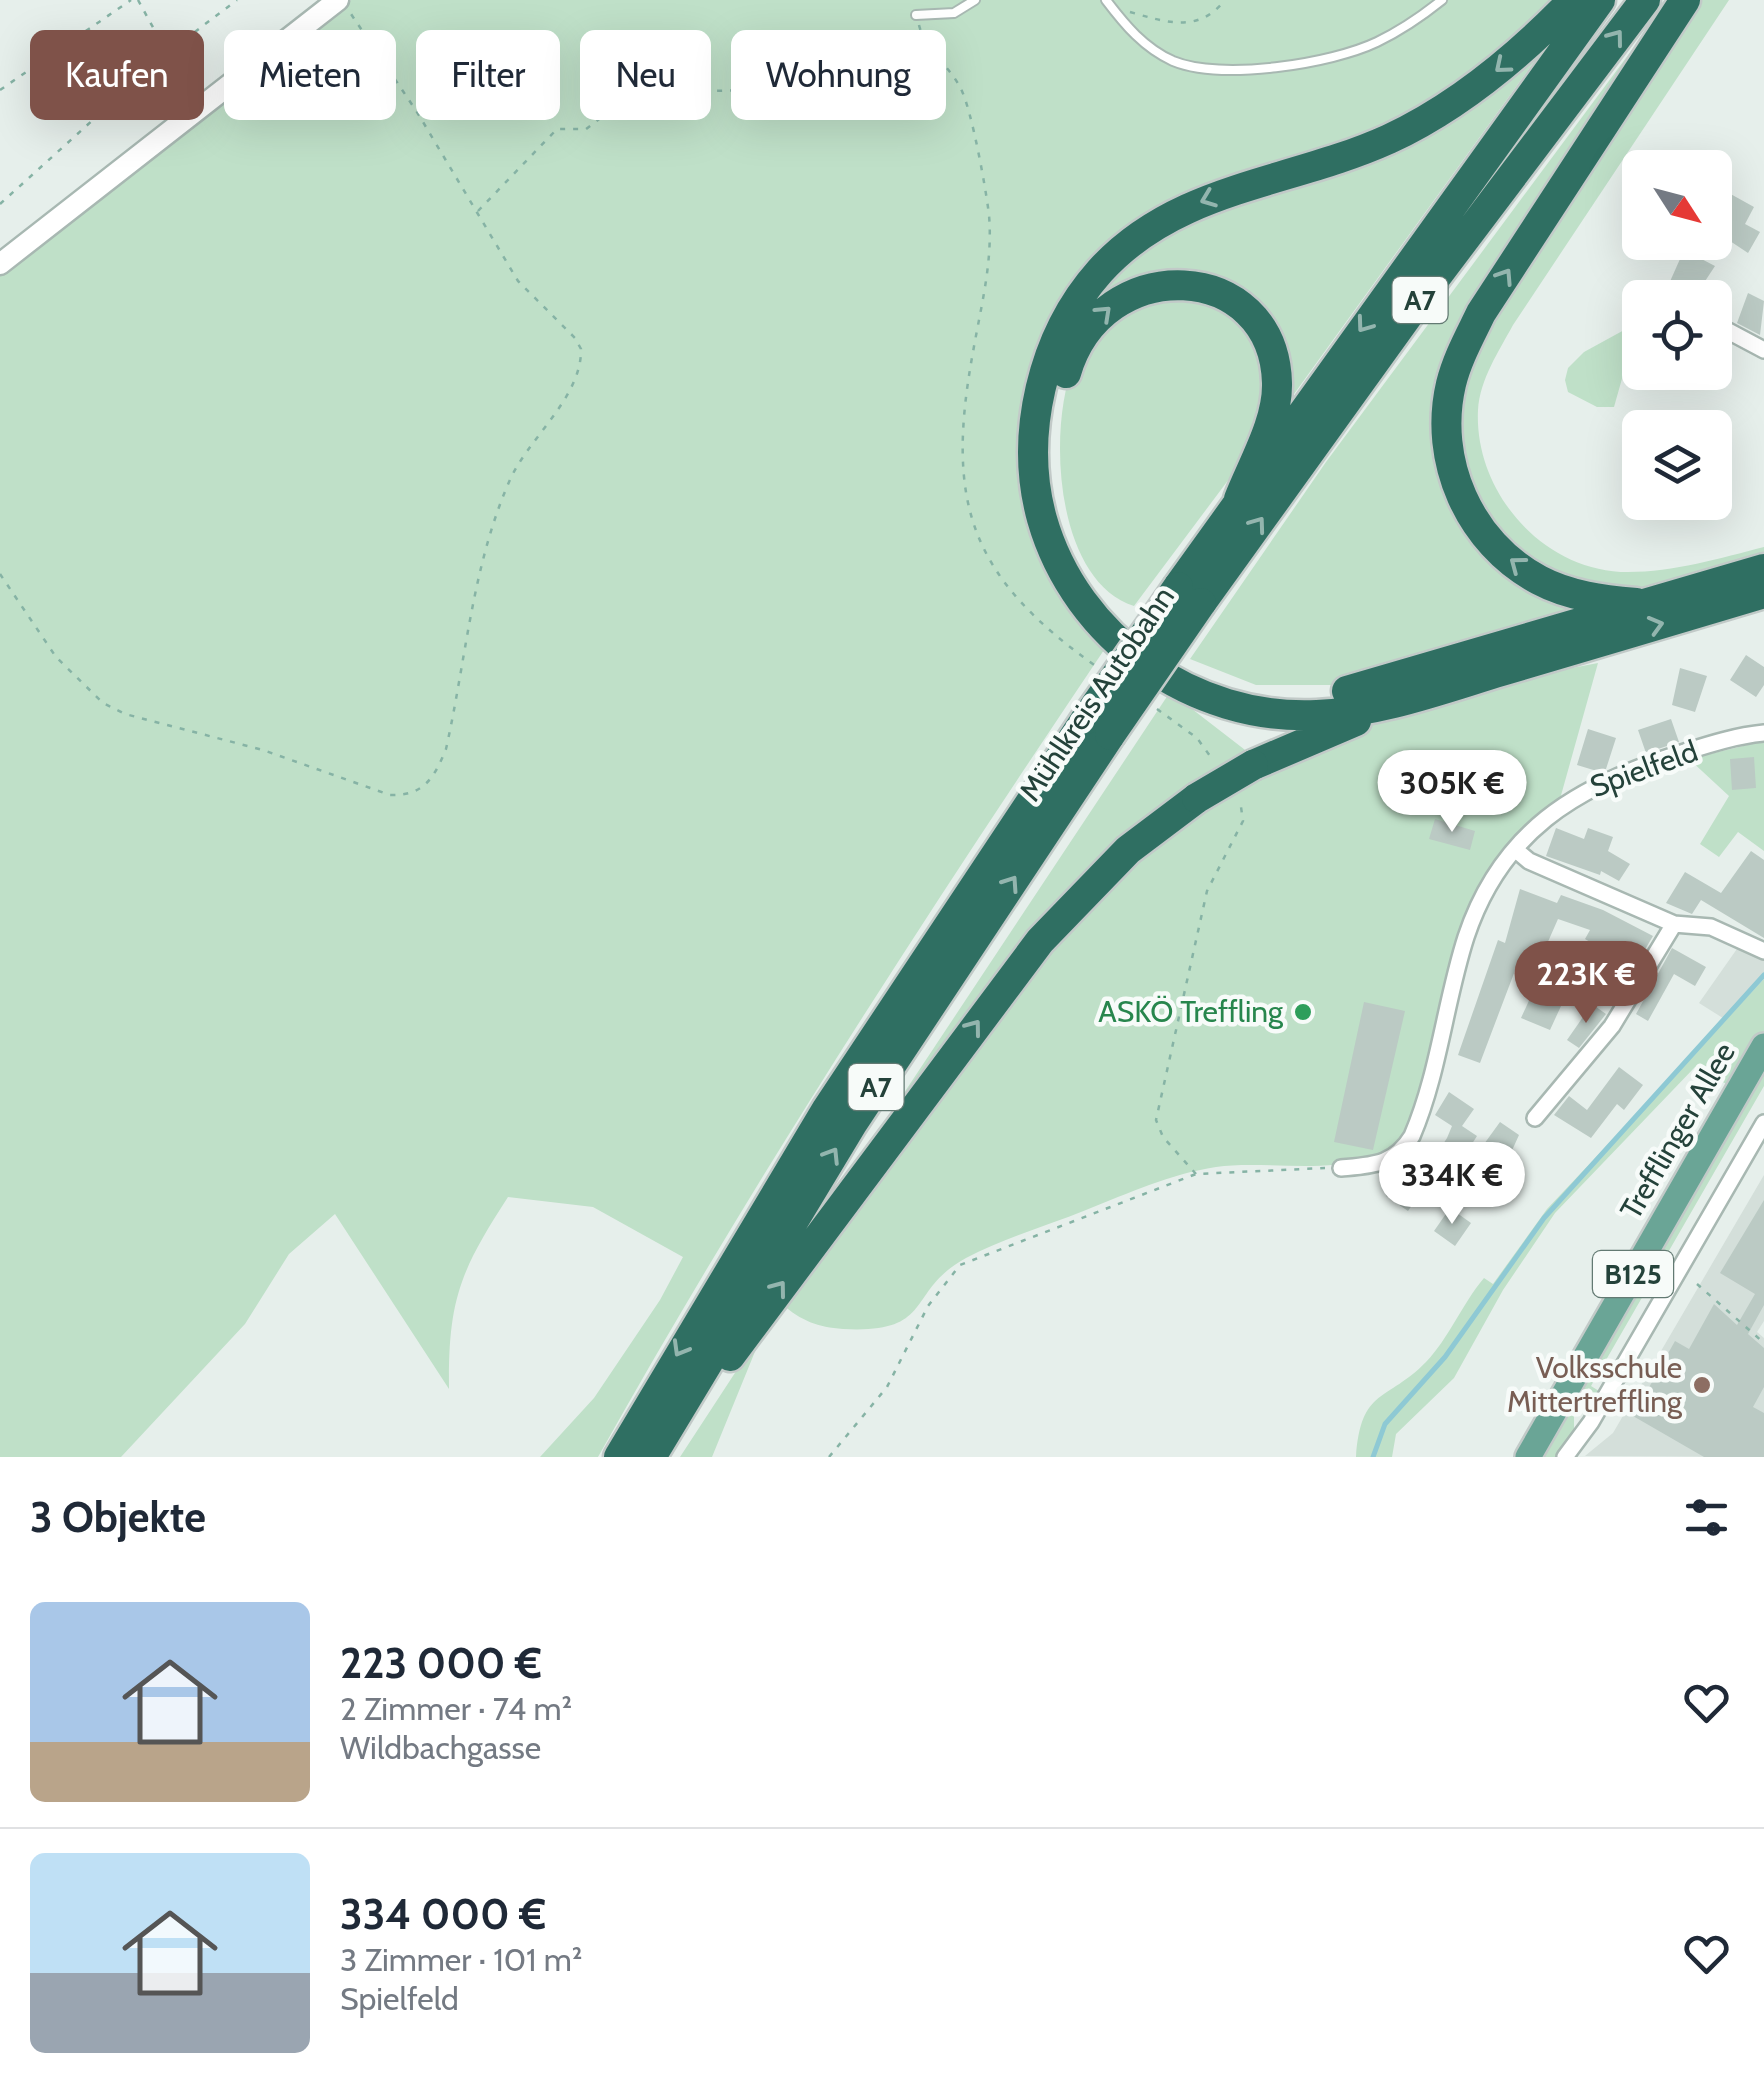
<!DOCTYPE html>
<html lang="de">
<head>
<meta charset="utf-8">
<style>
  :root { --surface:#fff; --page:#f2f2f3; --text:#1f2937; --muted:#747a83; --line:#e0e1e3; --accent:#7f5249 }
  body { margin:0; font-family:Cabin,sans-serif; background:var(--page); color:var(--text); height:100vh; display:flex; flex-direction:column; font-size:38px; white-space:nowrap }
  * { box-sizing:border-box; margin:0 }
  p { font-size:32px; color:var(--muted) }
  .icon { flex:none; width:55px; height:55px; fill:none; stroke:currentColor; stroke-width:2; stroke-linecap:round; stroke-linejoin:round }
  .map { position:relative; height:1457px; overflow:hidden }
  .details { display:flex; flex-direction:column; background:var(--surface); flex:1 }
  .details>* { flex:none }
  .top-card { position:absolute; left:30px; top:30px; width:1000px; height:90px; display:flex; gap:20px }
  .needle { width:65px; rotate:126deg }
  .controls { position:absolute; left:1622px; top:150px; display:grid; gap:20px }
  .controls a { display:grid; place-items:center; width:110px; height:110px; border-radius:15px; background:var(--surface); box-shadow:0 10px 40px #0002; font-size:50px }
  .price { position:absolute; translate:-50% -85px; padding:0 22px; border-radius:35px; background:#fff; color:#222; font-size:32px; line-height:65px; filter:drop-shadow(0 2px 5px #0008) }
  .price::after { content:''; position:absolute; left:50%; top:60px; width:30px; height:22px; margin-left:-15px; background:inherit; clip-path:polygon(0 0,100% 0,50% 100%) }
  .price.on { background:var(--accent); color:#fff }
  ul { padding:0; list-style:none }
  li { display:flex; align-items:center; gap:30px; height:250px; padding:0 30px }
  li+li { border-top:2px solid var(--line) }
  li span { display:grid; place-items:center; flex:none; width:280px; height:200px; border-radius:15px; color:#555 }
  li>.icon { margin-inline-start:auto }
  span .icon { width:120px; height:120px; fill:#fffc; stroke-width:1 }
  li b { font-size:42px }
  h2 { display:flex; justify-content:space-between; align-items:center; height:120px; padding:0 30px; font-size:42px }
  .pill { padding:0 35px; border-radius:15px; background:var(--surface); box-shadow:0 10px 40px #0002; font-size:35px; line-height:90px }
  .pill.on { background:var(--accent); color:#fff }
  .map>svg:first-child { display:block }
</style>
</head>
<body>
<div class="map">
<svg width="1764" height="1457" viewBox="0 0 1764 1457">
  <rect width="100%" height="100%" fill="#e6efeb"/>
  <path fill="#d4dfda" d="M1739,946L1764,959V979L1726,1020L1699,1003Z
    M1764,1175V1321L1757,1332L1764,1338V1457L1585,1456L1613,1433Z"/>
  <path fill="#bfe0c8" d="M351,0H1559L1430,107L1101,257L1025,476L1106,647C928,912 754,1178 598,1457H540L594,1398L660,1300L683,1257L593,1207L508,1197C460,1271 448,1300 449,1389L335,1214L289,1254L245,1324L121,1457H0V274Z
    M1669,0L1458,342L1454,498L1589,604L1340,685H1256L1190,659L1326,462Z
    M1697,0H1729L1513,325C1499,351 1480,379 1478,410C1474,492 1543,572 1628,572C1673,572 1721,558 1764,547V563L1708,580L1611,594L1532,567L1477,511L1455,427L1474,344Z
    M1547,44L1281,412L1274,342L1168,276L1057,375C1045,454 1046,486 1072,561L1051,529L1042,416L1077,311L1154,232L1339,166Z
    M1197,293L1256,335L1270,403L1235,471L1134,606C1055,581 1047,429 1074,363C1082,344 1103,325 1116,308Z
    M1626,329H1636L1614,407H1597L1568,392L1565,380L1568,368L1584,352Z
    M1598,663L1560,799L1525,830L1458,944L1408,1130C1368,1185 1276,1158 1216,1167C1170,1174 1129,1193 1086,1210C1047,1226 1003,1238 966,1258C905,1291 936,1334 843,1329C818,1327 801,1321 782,1304L1047,946L1189,814L1362,727L1551,672Z
    M1170,692L1249,753L1086,878L888,1117Z
    M1764,741V851L1738,832L1719,857L1700,844L1729,796L1689,759Z
    M1764,979V1031L1732,1087L1695,1067L1555,1213L1503,1290L1454,1378L1396,1434L1392,1457H1356C1361,1387 1387,1402 1426,1362C1449,1338 1462,1304 1484,1278L1493,1284L1547,1209Z
    M1764,1063V1086L1591,1386L1599,1391L1574,1411V1434L1555,1457H1536Z
    M765,1327L712,1457H680Z"/>
  <g fill="none" stroke-linecap="round" stroke-linejoin="round">
    <path stroke="#8ec9d4" stroke-width="5" d="M1373,1457L1385,1424L1445,1357L1544,1218L1764,975"/>
  </g>
  <path fill="#bbcac4" d="M1727,192L1754,207L1745,224L1760,232L1748,253L1715,231V215Z
    M1684,250L1715,266L1694,298L1668,286Z
    M1748,293L1764,301L1760,335L1737,323Z
    M1746,655L1764,667V685L1756,697L1730,680Z
    M1680,668L1707,676L1695,712L1672,705Z
    M1671,719L1679,742L1646,753L1638,730Z
    M1588,729L1616,738L1606,769L1600,772L1577,765Z
    M1754,757L1756,788L1732,790L1730,759Z
    M1435,819L1475,831L1470,850L1429,839Z
    M1556,828L1584,839L1588,828L1613,837L1608,851L1630,864L1619,881L1601,871L1600,875L1546,856Z
    M1751,851L1764,860V938L1701,900L1692,914L1666,903L1685,872L1721,893Z
    M1520,889L1557,903L1561,895L1603,910L1653,936L1634,968L1585,939L1590,930L1558,919L1536,969L1519,960L1480,1063L1458,1055L1498,940L1505,943Z
    M1672,948L1706,967L1695,986L1674,974L1648,1021L1636,1014Z
    M1538,981L1567,993L1550,1030L1521,1018Z
    M1364,1002L1405,1011L1373,1150L1334,1142Z
    M1592,1004L1606,1014L1579,1048L1567,1040Z
    M1619,1067L1643,1085L1624,1110L1617,1104L1591,1138L1554,1115L1569,1096L1587,1110Z
    M1449,1092L1474,1109L1462,1126L1477,1136L1445,1186L1431,1177L1408,1211L1386,1196L1402,1174L1410,1179L1425,1156L1432,1161L1447,1138L1452,1126L1435,1115Z
    M1500,1122L1519,1135L1504,1168L1479,1151Z
    M1764,1200V1305L1748,1334L1764,1348V1387L1753,1407L1764,1413V1457H1704L1633,1416L1675,1341L1689,1349L1714,1304L1737,1325L1755,1294L1720,1273Z
    M1450,1208L1471,1223L1455,1246L1434,1231Z"/>
  <g fill="none" stroke-linecap="round" stroke-linejoin="round">
    <defs>
      <path id="service" d="M1106,0C1125,25 1144,48 1173,61C1221,81 1331,64 1377,42C1400,31 1422,16 1442,0
        M916,15L954,13L975,0"/>
      <path id="minor" d="M1715,324L1764,350
        M1516,850L1529,861L1674,924L1711,927L1764,951
        M1535,1118L1612,1026L1674,924
        M1341,1168C1373,1165 1394,1165 1412,1136C1439,1073 1445,1002 1466,937C1501,832 1575,787 1675,755C1704,746 1733,736 1764,733
        M1565,1457L1591,1422L1764,1123"/>
      <path id="tertiary" d="M0,264L338,0"/>
      <path id="primary" d="M1528,1457L1764,1046"/>
      <path id="motorway" d="M1573,0C1520,55 1460,106 1389,139C1290,184 1177,186 1100,271C1042,336 1019,436 1042,519C1076,639 1194,721 1317,715C1381,712 1442,689 1502,671C1589,645 1677,619 1764,593
        M1066,373C1102,250 1274,259 1277,383C1278,422 1253,463 1239,499
        M1178,587L1600,0
        M1201,603L1427,289L1645,0
        M1636,603C1603,600 1569,596 1539,580C1469,543 1433,460 1451,384C1457,359 1470,336 1481,313L1685,0
        M1347,691L1764,569
        M1253,765L1356,721
        M730,1356L1040,941L1128,850L1197,798
        M619,1457L827,1109L1086,719
        M651,1457L852,1124L1110,735"/>
    </defs>
    <use href="#service" stroke="#a8b8b2" stroke-width="12"/>
    <use href="#minor" stroke="#a8b8b2" stroke-width="20"/>
    <use href="#tertiary" stroke="#a8b8b2" stroke-width="25"/>
    <use href="#primary" stroke="#c2cac8" stroke-width="30"/>
    <use href="#motorway" stroke="#c2cac8" stroke-width="35"/>
    <path stroke="#86b3a5" stroke-width="2.5" stroke-dasharray="5 8" stroke-linecap="butt" d="M138,0L166,51
      M1130,12C1166,22 1198,34 1225,0
      M919,25C925,50 950,66 961,89C972,111 986,189 989,215C993,262 981,306 973,352C945,504 970,577 1097,667
      M0,90L131,0
      M0,204L167,53L237,0
      M478,211L557,129H586L634,93L746,90L826,113L937,57
      M0,574L56,657L103,703L125,714L263,750L390,795C424,796 434,778 446,749C466,660 472,567 509,482C527,439 582,398 581,349L575,338L518,281L417,112L351,14
      M1157,709L1197,738L1213,760
      M1196,1174L1163,1137L1156,1120L1207,891L1243,821L1240,800
      M1697,1284L1764,1343
      M829,1457L887,1387L928,1306L960,1265L1196,1174L1325,1168"/>
    <use href="#service" stroke="#fff" stroke-width="8"/>
    <use href="#minor" stroke="#fff" stroke-width="15"/>
    <use href="#tertiary" stroke="#fff" stroke-width="20"/>
    <use href="#primary" stroke="#6aa596" stroke-width="25"/>
    <use href="#motorway" stroke="#2f6f62" stroke-width="30"/>
    <defs>
      <path id="motorway-bridge" d="M1086,719L1178,587
        M1110,735L1201,603
        M1197,798L1253,765"/>
    </defs>
    <use href="#motorway-bridge" stroke="#c2cac8" stroke-width="35" stroke-linecap="butt"/>
    <use href="#motorway-bridge" stroke="#2f6f62" stroke-width="30"/>
  </g>
  <defs><path id="oneway-chevron" d="M-2-3.5L2.5 0L-2 3.5" fill="none" stroke-width="1.6" stroke-linecap="round" stroke-linejoin="round" transform="scale(2.5)"/></defs>
  <g stroke="#93b5ae">
    <use href="#oneway-chevron" transform="translate(1616 37) rotate(-53)"/>
    <use href="#oneway-chevron" transform="translate(1502 66) rotate(140)"/>
    <use href="#oneway-chevron" transform="translate(1208 199) rotate(159)"/>
    <use href="#oneway-chevron" transform="translate(1505 276) rotate(-57)"/>
    <use href="#oneway-chevron" transform="translate(1104 313) rotate(-43)"/>
    <use href="#oneway-chevron" transform="translate(1364 325) rotate(126)"/>
    <use href="#oneway-chevron" transform="translate(1258 524) rotate(-54)"/>
    <use href="#oneway-chevron" transform="translate(1517 564) rotate(-143)"/>
    <use href="#oneway-chevron" transform="translate(1656 625) rotate(-16)"/>
    <use href="#oneway-chevron" transform="translate(1011 883) rotate(-56)"/>
    <use href="#oneway-chevron" transform="translate(974 1027) rotate(-53)"/>
    <use href="#oneway-chevron" transform="translate(832 1155) rotate(-58)"/>
    <use href="#oneway-chevron" transform="translate(779 1288) rotate(-53)"/>
    <use href="#oneway-chevron" transform="translate(680 1349) rotate(120)"/>
  </g>
  <circle fill="#2e9e5b" stroke="#f7fbf9" stroke-width="4" cx="1303" cy="1012" r="10"/>
  <circle fill="#8d6e63" stroke="#f7fbf9" stroke-width="4" cx="1702" cy="1385" r="10"/>
  <g text-anchor="middle" stroke-width="9" stroke-linejoin="round" paint-order="stroke">
    <g fill="#f7fbf9" stroke="#637a73" stroke-width="2.5">
      <rect x="1392.5" y="277" width="55" height="46" rx="8"/>
      <rect x="848.5" y="1064" width="55" height="46" rx="8"/>
      <rect x="1593" y="1251" width="80" height="46" rx="8"/>
    </g>
    <g font-size="28" font-weight="bold" fill="#24423a">
      <text x="1420" y="310">A7</text>
      <text x="876" y="1097">A7</text>
      <text x="1633" y="1284">B125</text>
    </g>
    <g font-size="30" fill="#24423a" stroke="#f7fbf9">
      <text transform="translate(1097 694) rotate(-56)" y="10">Mühlkreis Autobahn</text>
      <text transform="translate(1644 769) rotate(-20)" y="10">Spielfeld</text>
      <text transform="translate(1678 1131) rotate(-60)" y="10">Trefflinger Allee</text>
    </g>
    <g font-size="30" fill="#27864d" stroke="#f7fbf9" text-anchor="end">
      <text x="1283" y="1022">ASKÖ Treffling</text>
    </g>
    <g font-size="30" fill="#785e54" stroke="#f7fbf9" text-anchor="end">
      <text x="1682" y="1378">Volksschule<tspan x="1682" dy="34">Mittertreffling</tspan></text>
    </g>
  </g>
</svg>
<div class="controls">
<a><svg class="needle" viewBox="-14 -14 28 28"><path d="M0-13l5 13h-10z" fill="#e53935"/><path d="M0 13l5-13h-10z" fill="#747a83"/></svg></a>
<a><svg class="icon" aria-label="locate" viewBox="0 0 24 24"><circle cx="12" cy="12" r="6"/><path d="M12 2v4M12 18v4M2 12h4M18 12h4"/></svg></a>
<a><svg class="icon" aria-label="layers" viewBox="0 0 24 24"><path d="M12 4l9 5-9 5-9-5zM3 14l9 5 9-5"/></svg></a>
</div>
<b class="price" style="left:1452px;top:835px">305K €</b>
<b class="price on" style="left:1586px;top:1026px">223K €</b>
<b class="price" style="left:1452px;top:1227px">334K €</b>
<div class="top-card">
<a class="pill on">Kaufen</a>
<a class="pill">Mieten</a>
<a class="pill">Filter</a>
<a class="pill">Neu</a>
<a class="pill">Wohnung</a>
</div>
</div>
<section class="details">
<h2>3 Objekte<svg class="icon" aria-label="filters" viewBox="0 0 24 24"><path d="M4 7h16M4 17h16"/><circle cx="9" cy="7" r="2"/><circle cx="15" cy="17" r="2"/></svg></h2>
<ul>
<li><span style="background:linear-gradient(#a9c7e8 70%,#b9a48a 0)"><svg class="icon" aria-label="home" viewBox="0 0 24 24"><path d="M3 11l9-7 9 7M6 9v11h12V9"/></svg></span><div><b>223 000 €</b><p>2 Zimmer · 74 m²</p><p>Wildbachgasse</p></div><svg class="icon" aria-label="heart" viewBox="0 0 24 24"><path d="M12 20l-8-8c-3-5 5-10 8-4 3-6 11-1 8 4z"/></svg></li>
<li><span style="background:linear-gradient(#bfe0f5 60%,#9aa5b1 0)"><svg class="icon" aria-label="home" viewBox="0 0 24 24"><path d="M3 11l9-7 9 7M6 9v11h12V9"/></svg></span><div><b>334 000 €</b><p>3 Zimmer · 101 m²</p><p>Spielfeld</p></div><svg class="icon" aria-label="heart" viewBox="0 0 24 24"><path d="M12 20l-8-8c-3-5 5-10 8-4 3-6 11-1 8 4z"/></svg></li>
</ul>
</section>
</body>
</html>
